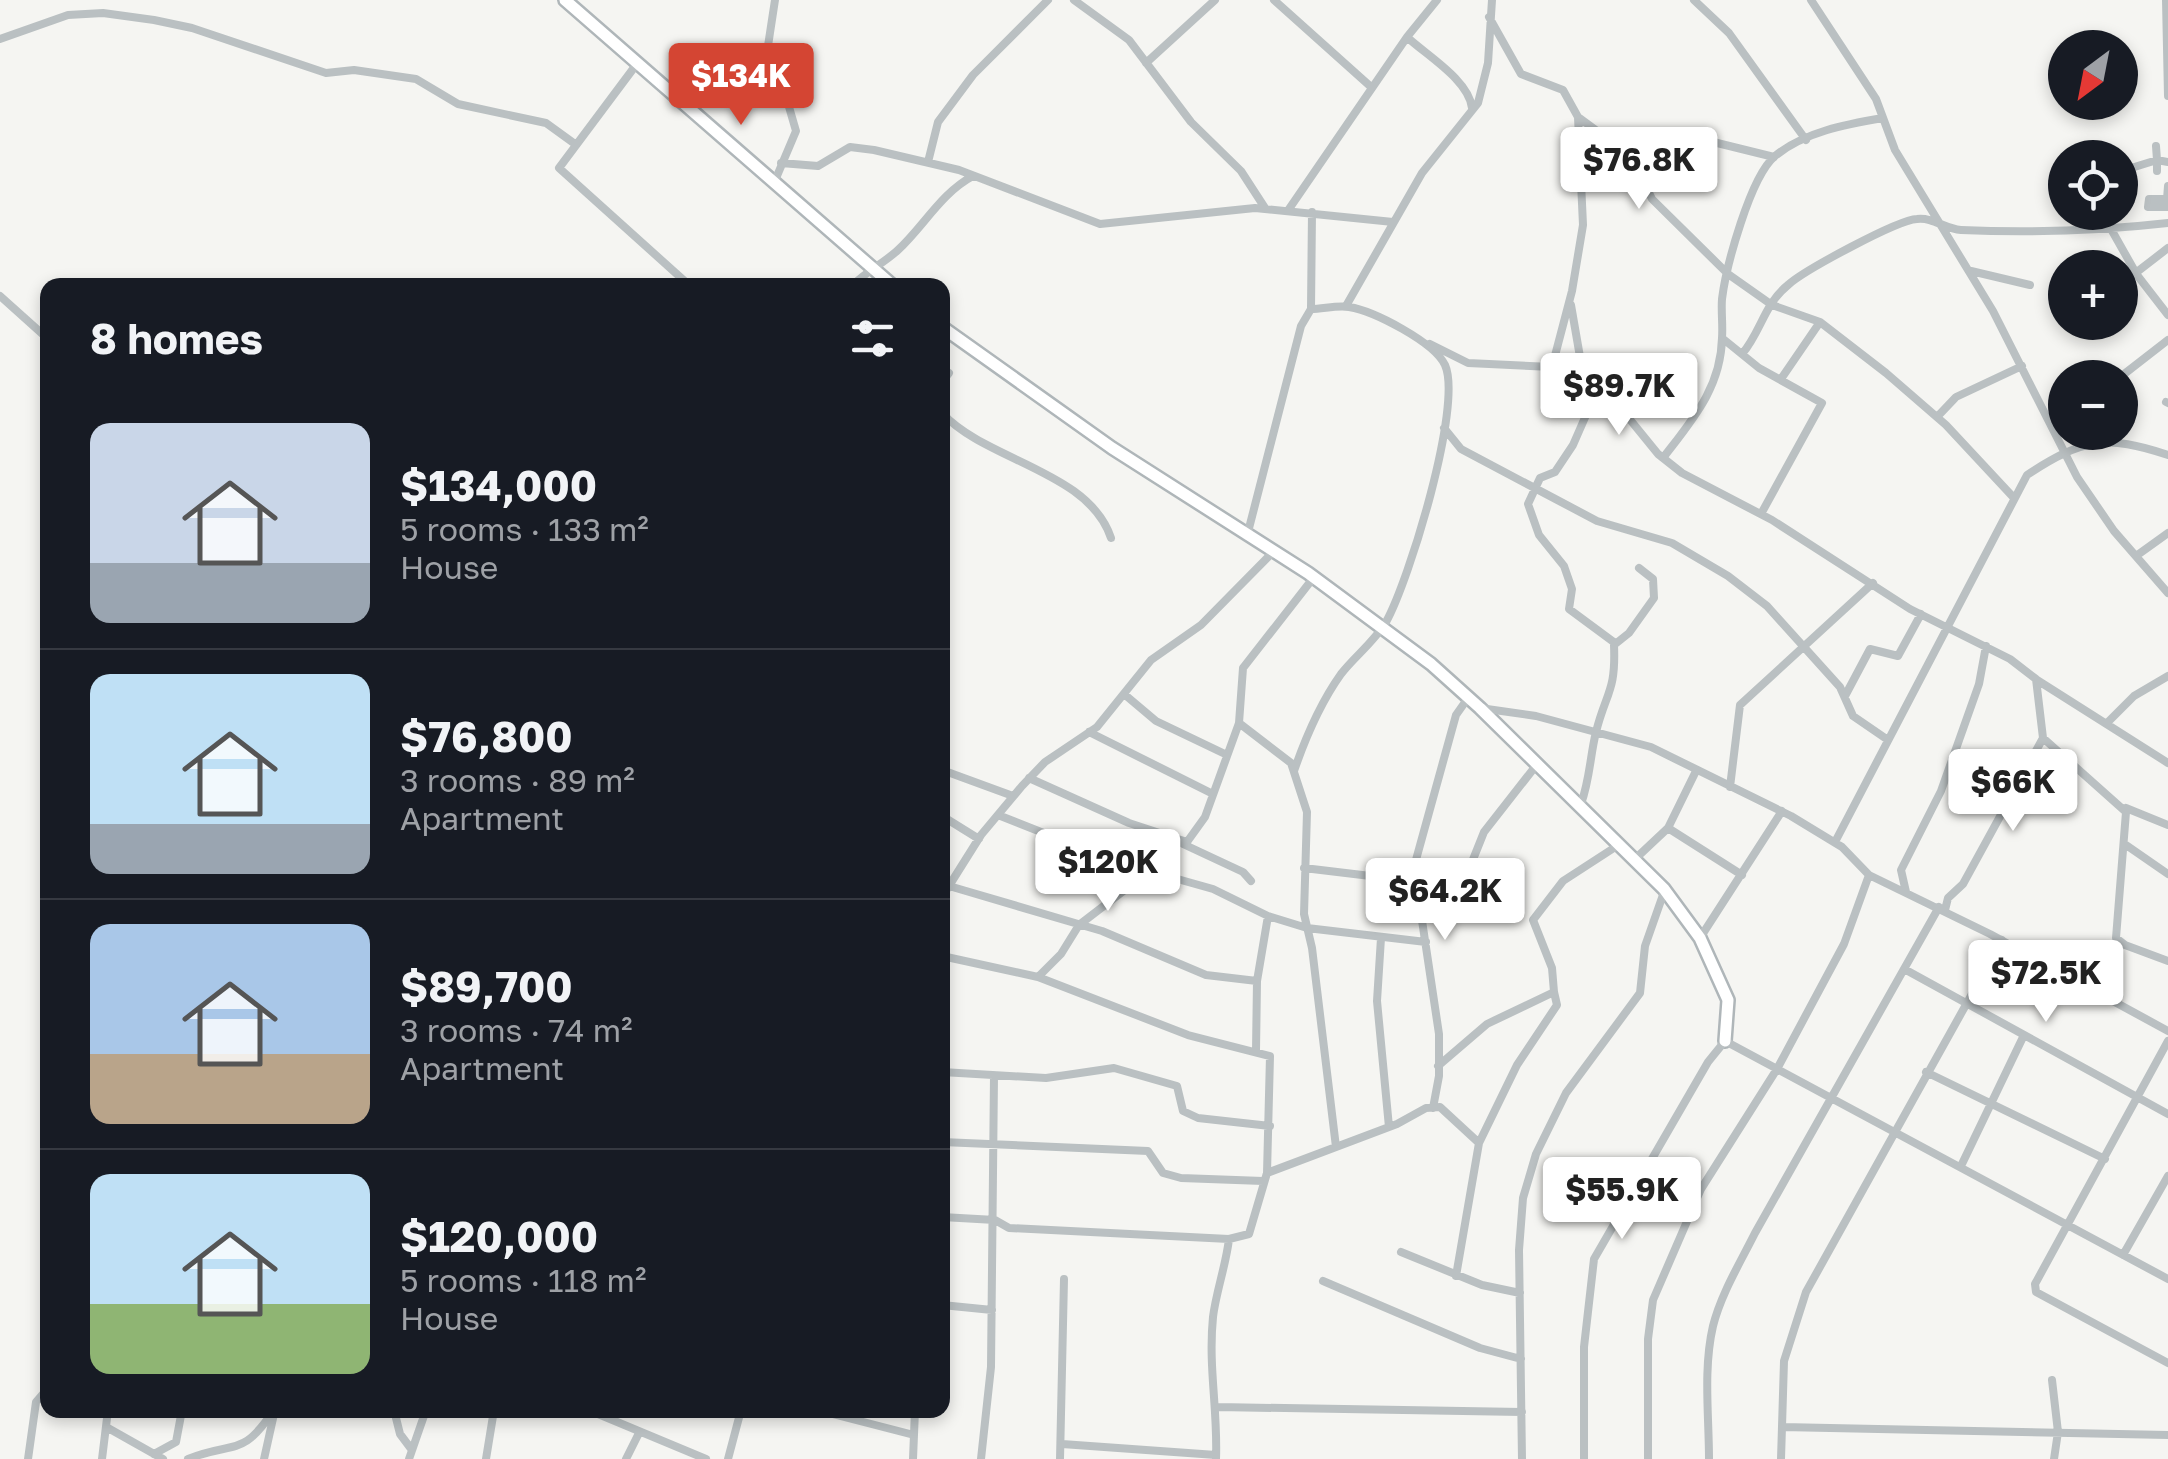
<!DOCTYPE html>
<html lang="en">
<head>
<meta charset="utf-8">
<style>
  :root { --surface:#171b24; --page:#20242c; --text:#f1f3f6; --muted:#9ea1a6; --line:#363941; --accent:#d44533 }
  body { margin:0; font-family:"Golos Text",sans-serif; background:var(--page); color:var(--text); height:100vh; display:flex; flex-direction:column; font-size:38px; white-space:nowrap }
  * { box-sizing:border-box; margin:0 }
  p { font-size:32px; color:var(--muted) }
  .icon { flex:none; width:55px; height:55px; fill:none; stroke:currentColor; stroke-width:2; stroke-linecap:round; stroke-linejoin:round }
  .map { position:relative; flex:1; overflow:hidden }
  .details { position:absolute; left:40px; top:278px; width:910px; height:1140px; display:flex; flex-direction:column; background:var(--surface); border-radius:20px; box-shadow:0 5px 15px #0003 }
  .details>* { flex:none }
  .needle { width:65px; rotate:212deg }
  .fabs { position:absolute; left:2048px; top:30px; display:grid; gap:20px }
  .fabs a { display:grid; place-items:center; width:90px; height:90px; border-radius:50%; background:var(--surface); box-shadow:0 5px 15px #0003; font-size:50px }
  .price { position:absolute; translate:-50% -85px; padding:0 22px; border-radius:10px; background:#fff; color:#222; font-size:32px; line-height:65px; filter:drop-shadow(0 2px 5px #0008) }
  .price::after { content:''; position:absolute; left:50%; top:60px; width:30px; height:22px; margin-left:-15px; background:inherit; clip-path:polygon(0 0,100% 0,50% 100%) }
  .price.current { background:var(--accent); color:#fff }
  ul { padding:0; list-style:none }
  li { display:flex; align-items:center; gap:30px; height:250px; padding:0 50px }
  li+li { border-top:2px solid var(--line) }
  li span { display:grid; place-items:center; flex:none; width:280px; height:200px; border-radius:20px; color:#555 }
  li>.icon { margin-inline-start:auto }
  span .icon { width:120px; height:120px; fill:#fffc; stroke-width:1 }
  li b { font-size:42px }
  h2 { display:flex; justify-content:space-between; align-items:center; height:120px; padding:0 50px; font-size:42px }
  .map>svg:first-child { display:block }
</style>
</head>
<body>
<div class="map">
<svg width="2168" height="1459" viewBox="0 0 2168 1459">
  <rect width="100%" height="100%" fill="#f5f5f2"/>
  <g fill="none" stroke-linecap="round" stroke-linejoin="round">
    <defs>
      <path id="secondary" d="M565,0L892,285
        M942,327L1112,448L1308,573L1431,664L1480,708L1664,889L1700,938L1728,1000L1725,1041"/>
    </defs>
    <use href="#secondary" stroke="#afb6b9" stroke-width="16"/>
    <path stroke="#bac0c2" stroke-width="8" d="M1074,0L1129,40L1191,122L1241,171L1265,208
      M1274,0L1370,86
      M1437,0L1407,37C1426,55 1469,80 1472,108
      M1694,0L1729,33L1806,140
      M1811,0L1876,99L1895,150L1993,311L2077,477L2114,531L2168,593
      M2166,0L2168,96
      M1489,17L1521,74L1563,90L1578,117L1583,225L1572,291L1552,367L1597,390L1573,445L1555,472L1540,478L1528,504L1539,535L1564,566L1572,589L1569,609L1615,643
      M0,39L68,15L103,13L154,20L192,28L326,73L354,70L416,79L458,104L546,123L575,144
      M1146,63L1215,0
      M636,65L559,168L689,285
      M1578,117L1631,156L1652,199L1728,274L1772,305L1820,322L1886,373L1946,425L2014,498
      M928,162L938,122L973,75L1048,0
      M781,163L818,166L850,147L874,150L959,170L1100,224L1255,208L1393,222
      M2128,169L2157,160L2156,146
      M2157,171V160L2168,162
      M1580,172L1631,156L1650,160L1679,141L1701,139L1774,157
      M774,183L796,131L787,100L766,59L775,0
      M2168,186L2167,199H2149L2148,207H2168
      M1289,209L1407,37
      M2111,229L2137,275L2168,315
      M1971,271L2030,285
      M853,285C867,271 884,263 898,250C924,226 941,193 973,176
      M2120,285L2168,248
      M0,296L48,339
      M1571,305L1584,380
      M1346,306L1422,173L1478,103L1488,63L1492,0
      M1311,309L1312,212
      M1430,344L1468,363L1552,367
      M1742,354C1761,332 1764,304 1788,285C1803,271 1897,220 1917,219C1933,217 1945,229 1961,230C2030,233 2098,231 2168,223
      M2119,378L2168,340
      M1781,379L1820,322
      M942,382L949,373
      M1597,390L1623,411L1658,454L1682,473L1772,520L1910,609L2010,659L2036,679L2043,738L2126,812L2116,938L2125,945L2168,961
      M2166,402L2168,403
      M942,413C986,461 1089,471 1111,538
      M1937,417L1956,397L2022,366
      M1444,428L1461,449L1597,521L1672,543L1728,576L1767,606L1840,687L1853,716L1888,740
      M1663,458C1692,420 1721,388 1722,338
      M1761,514L1822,403L1759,368L1722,338C1723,325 1721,312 1722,299C1726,267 1750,177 1775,156C1804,132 1847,124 1883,118
      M1247,536L1301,326L1311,309C1323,309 1337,305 1349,307C1374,311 1434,342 1445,365C1463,405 1409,581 1386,622C1374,642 1355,656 1341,674C1321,702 1305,739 1294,771
      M2136,556L2168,533
      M1314,577L1243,668L1239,723L1291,763L1307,812L1304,914L1312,948L1336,1147
      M2037,680L2168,763
      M1124,694L1156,721L1225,754
      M1845,696L1870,649L1898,656L1921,614
      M1480,708L1536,716L1651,747L1791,816L1842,847L1869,875L1990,934L2168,1031
      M2108,722L2134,696L2168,676
      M1089,732L1213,794
      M942,770L1013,796
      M1029,778L1129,823L1187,842L1205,817L1239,723
      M1730,787L1740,705L1873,583
      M1581,804C1590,779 1590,756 1596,732C1606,692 1616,692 1614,645L1629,633L1654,598L1653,579L1639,568
      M2126,808L2168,825
      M998,815L1117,862L1213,889L1268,916L1257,981L1256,1051
      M942,816L979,839
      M1668,828L1696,771
      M1835,842L2027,475C2082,439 2106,434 2168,455
      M1183,844L1243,872L1251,881
      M2126,845L2168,874
      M1635,859L1668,828L1742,875
      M1304,868L1462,887L1484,832L1538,763
      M949,886L1102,931L1206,975L1257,981
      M1906,892L1901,870L1941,791L1979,684L1986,646
      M942,897L981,835L1022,786L1045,762L1097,727L1151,660L1201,625L1272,553
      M1945,910L1948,898L1963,884L2043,738
      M1268,916L1307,928L1426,942
      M1381,938L1377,1001L1389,1127
      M1700,938L1782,811
      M942,956L1038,977L1188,1035L1270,1056L1267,1173
      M1906,970L2168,1114
      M1038,977L1061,954L1079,925L1148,872
      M2168,1041L2035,1284L2036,1292L2168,1363
      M1438,1066L1487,1024L1554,992L1552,968L1533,920L1563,881L1620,844
      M942,1072L1046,1078L1114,1068L1177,1086L1183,1111L1198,1118L1270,1126
      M1926,1072L2105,1159
      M1433,1108L1439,1076V1034L1414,867L1456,715L1468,698
      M942,1142L1148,1151L1163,1173L1181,1178L1263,1181
      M1961,1166L2024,1035
      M942,1217L995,1220L1009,1228L1229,1239
      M1401,1252L1482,1285L1520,1293
      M2123,1255L2168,1176
      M1456,1276L1479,1143L1517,1065L1557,1005L1554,992
      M1323,1281L1480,1348L1521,1359
      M942,1305L992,1310
      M48,1344V1345
      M2052,1380L2058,1432L2054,1459
      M1218,1407L1522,1412
      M394,1410L400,1434L412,1450
      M401,1410H418
      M577,1410L598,1414L706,1459
      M817,1410L914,1435
      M1782,1427L2168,1435
      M108,1428L163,1459
      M1062,1444L1216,1455
      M154,1454L176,1442L182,1410
      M28,1459L36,1402L48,1388
      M102,1459L108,1410
      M188,1459C236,1440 241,1459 274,1410
      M264,1459L274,1414
      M409,1459L426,1410
      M486,1459L494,1410
      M626,1459L639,1433
      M728,1459L741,1410
      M913,1459L915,1410
      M981,1459L991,1367L994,1076
      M1060,1459L1064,1279
      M1216,1459C1218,1410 1208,1367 1213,1317C1216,1292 1226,1265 1229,1239L1249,1234L1267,1173L1397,1124L1426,1108L1440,1107L1479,1143
      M1522,1459L1519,1250L1523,1198L1536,1154L1566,1093L1640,993L1645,946L1664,892
      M1584,1459V1347L1594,1259L1708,1062L1725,1041L2168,1279
      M1648,1459V1339L1653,1300L1701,1189L1777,1069L1844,944L1869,875
      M1709,1459C1709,1416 1703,1369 1713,1326C1721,1294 1740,1263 1755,1233L1939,907
      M1781,1459L1784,1361L1806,1292L2002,940"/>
    <use href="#secondary" stroke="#fff" stroke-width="11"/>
  </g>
</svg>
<div class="fabs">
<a><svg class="needle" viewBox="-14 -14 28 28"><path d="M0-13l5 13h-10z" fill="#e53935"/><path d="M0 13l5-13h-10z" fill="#9ea1a6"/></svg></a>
<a><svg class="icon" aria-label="locate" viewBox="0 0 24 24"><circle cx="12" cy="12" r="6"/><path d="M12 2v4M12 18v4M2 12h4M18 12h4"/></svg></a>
<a>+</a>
<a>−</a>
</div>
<b class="price current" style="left:741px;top:128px">$134K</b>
<b class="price" style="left:1639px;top:212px">$76.8K</b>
<b class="price" style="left:1619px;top:438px">$89.7K</b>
<b class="price" style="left:2013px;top:834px">$66K</b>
<b class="price" style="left:1108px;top:914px">$120K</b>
<b class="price" style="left:1445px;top:943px">$64.2K</b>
<b class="price" style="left:2046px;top:1025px">$72.5K</b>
<b class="price" style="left:1622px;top:1242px">$55.9K</b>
<section class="details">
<h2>8 homes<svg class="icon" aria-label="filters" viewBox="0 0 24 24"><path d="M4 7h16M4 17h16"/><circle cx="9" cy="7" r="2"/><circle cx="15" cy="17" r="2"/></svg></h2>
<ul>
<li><span style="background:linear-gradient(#c9d6e8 70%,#9aa5b1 0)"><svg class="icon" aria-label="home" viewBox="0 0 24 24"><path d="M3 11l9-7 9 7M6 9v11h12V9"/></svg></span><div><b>$134,000</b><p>5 rooms · 133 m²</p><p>House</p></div></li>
<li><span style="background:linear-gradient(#bfe0f5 75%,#9aa5b1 0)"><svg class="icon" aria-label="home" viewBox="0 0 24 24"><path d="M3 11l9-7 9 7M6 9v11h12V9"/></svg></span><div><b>$76,800</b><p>3 rooms · 89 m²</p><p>Apartment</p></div></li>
<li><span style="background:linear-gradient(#a9c7e8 65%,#b9a48a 0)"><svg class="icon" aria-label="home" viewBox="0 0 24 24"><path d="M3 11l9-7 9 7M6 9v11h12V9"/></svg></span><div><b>$89,700</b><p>3 rooms · 74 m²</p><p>Apartment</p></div></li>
<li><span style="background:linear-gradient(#bfe0f5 65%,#8fb573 0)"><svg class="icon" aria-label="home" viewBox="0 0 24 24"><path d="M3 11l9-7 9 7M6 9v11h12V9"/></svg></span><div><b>$120,000</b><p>5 rooms · 118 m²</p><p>House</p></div></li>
</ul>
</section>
</div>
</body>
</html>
